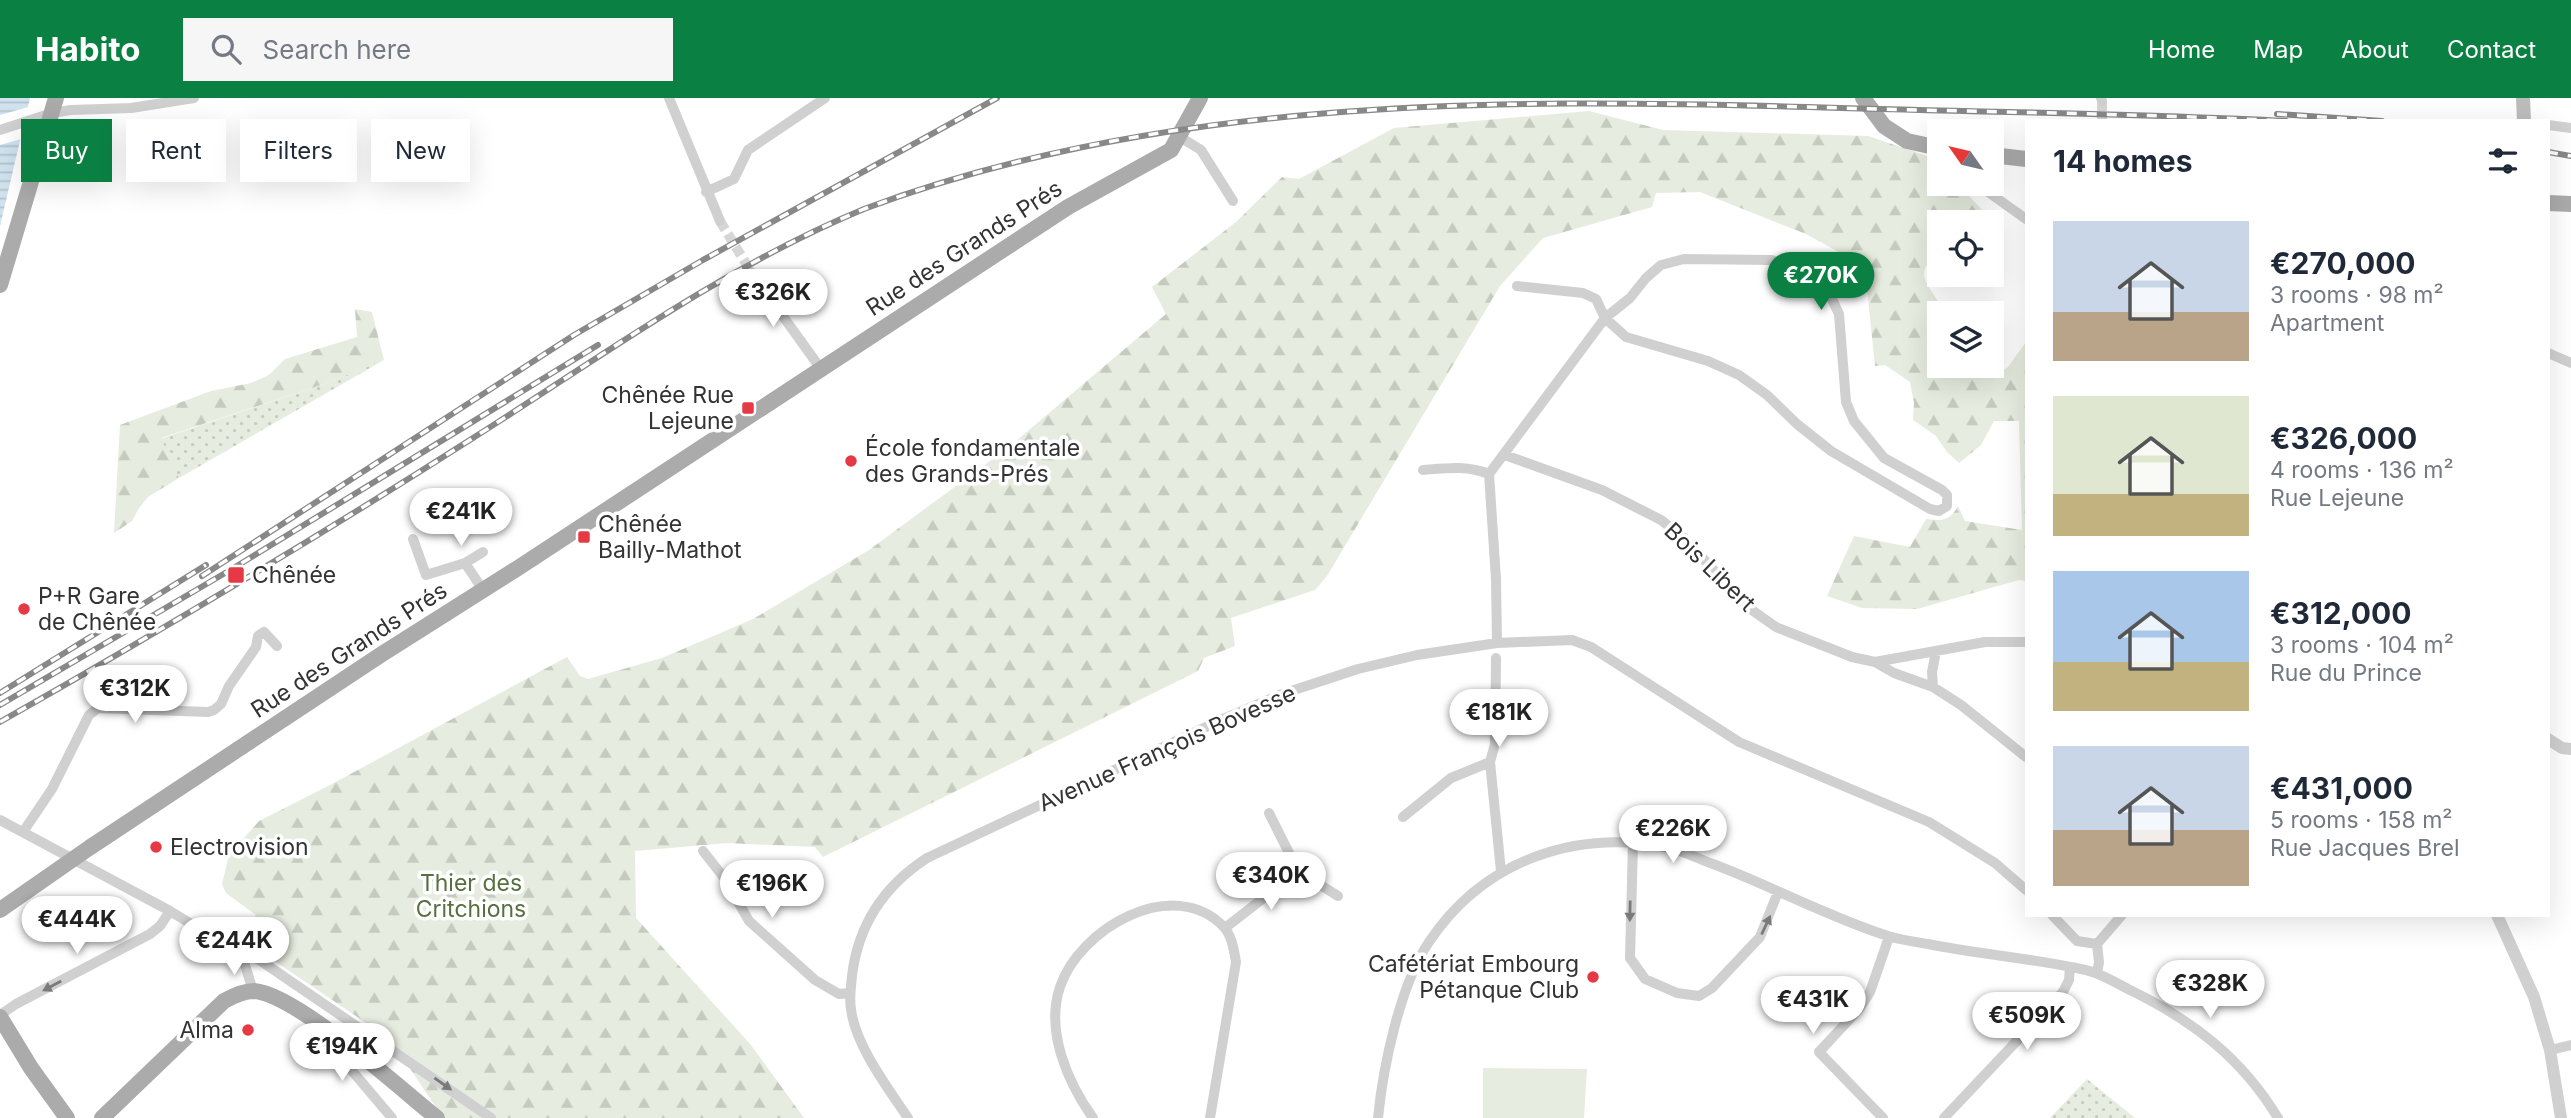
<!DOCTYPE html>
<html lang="en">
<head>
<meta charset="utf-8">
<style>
  :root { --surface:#fff; --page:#f6f6f7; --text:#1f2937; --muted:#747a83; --accent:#0b8043 }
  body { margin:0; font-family:Inter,sans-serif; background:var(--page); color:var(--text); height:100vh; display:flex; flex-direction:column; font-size:26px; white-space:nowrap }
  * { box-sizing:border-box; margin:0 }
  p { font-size:23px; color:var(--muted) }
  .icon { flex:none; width:38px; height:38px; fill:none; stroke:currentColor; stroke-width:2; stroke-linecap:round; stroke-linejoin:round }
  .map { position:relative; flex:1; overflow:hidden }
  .details { position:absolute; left:2025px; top:21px; width:525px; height:798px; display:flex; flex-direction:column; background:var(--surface); border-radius:0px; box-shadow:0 7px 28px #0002 }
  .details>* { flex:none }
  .top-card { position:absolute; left:21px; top:21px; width:665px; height:63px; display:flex; gap:14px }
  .needle { width:46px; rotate:304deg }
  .fabs { position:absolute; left:1927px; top:21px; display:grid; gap:14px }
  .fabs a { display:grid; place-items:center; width:77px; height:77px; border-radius:0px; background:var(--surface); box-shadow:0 7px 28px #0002; font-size:35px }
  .price { position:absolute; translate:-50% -60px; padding:0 16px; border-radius:24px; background:#fff; color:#222; font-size:23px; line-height:46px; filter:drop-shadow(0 2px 4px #0008) }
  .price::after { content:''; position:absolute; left:50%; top:42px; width:21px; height:16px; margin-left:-10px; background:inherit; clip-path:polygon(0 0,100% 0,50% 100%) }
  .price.on { background:var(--accent); color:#fff }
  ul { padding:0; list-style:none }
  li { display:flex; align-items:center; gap:21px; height:175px; padding:0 28px }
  li span { display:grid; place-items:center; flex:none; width:196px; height:140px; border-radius:0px; color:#555 }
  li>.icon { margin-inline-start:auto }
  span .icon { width:84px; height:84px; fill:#fffc; stroke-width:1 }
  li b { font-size:30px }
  h2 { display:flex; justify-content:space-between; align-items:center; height:84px; padding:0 28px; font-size:30px }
  .chip { padding:0 24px; border-radius:0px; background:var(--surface); box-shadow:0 7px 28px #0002; font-size:24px; line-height:63px }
  .chip.on { background:var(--accent); color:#fff }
  header { display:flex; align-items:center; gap:42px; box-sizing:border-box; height:98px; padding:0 35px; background:var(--accent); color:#fff }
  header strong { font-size:33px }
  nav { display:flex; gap:38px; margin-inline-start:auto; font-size:24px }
  .search { width:490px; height:63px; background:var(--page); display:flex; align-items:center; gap:18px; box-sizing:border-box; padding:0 24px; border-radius:0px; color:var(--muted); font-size:26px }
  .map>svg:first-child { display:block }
</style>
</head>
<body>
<header>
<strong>Habito</strong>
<div class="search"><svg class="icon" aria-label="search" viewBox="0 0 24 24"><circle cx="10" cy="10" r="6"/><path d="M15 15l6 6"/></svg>Search here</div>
<nav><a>Home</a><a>Map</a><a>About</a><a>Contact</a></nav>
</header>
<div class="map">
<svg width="2571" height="1020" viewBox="0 0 2571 1020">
  <defs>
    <pattern id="grass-dots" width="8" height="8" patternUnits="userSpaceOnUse" patternTransform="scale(1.75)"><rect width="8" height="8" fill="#e6ecdf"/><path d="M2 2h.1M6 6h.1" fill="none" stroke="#c6cbc0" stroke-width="1.8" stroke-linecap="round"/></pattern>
    <pattern id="forest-firs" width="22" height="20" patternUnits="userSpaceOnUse" patternTransform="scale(1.75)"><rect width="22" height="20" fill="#e6ecdf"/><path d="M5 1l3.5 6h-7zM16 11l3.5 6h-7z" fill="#c6cbc0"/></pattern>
    <pattern id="water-rules" width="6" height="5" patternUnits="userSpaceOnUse" patternTransform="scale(1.75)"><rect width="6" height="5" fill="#cfe2ee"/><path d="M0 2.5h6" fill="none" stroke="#b2c2cd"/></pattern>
  </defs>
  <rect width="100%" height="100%" fill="#fff"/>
  <path fill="url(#grass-dots)" d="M384,262L179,380L160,341L324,286Z
    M2087,981L2135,1020H2050Z"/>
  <path fill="url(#forest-firs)" d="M1589,13L1663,32L1868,38L1933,60L1939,66V86H1958L1984,114L1982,124H1939V154C1907,180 1936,188 1942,215H1939V268H1976L1990,276L1999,275L2008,269L2026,244V483L2019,482L1917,511L1862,510L1827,498L1854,438L1910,449L1926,421C1942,423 1950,423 1958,408L1965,423L2022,432L2019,323H1994L1981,347L1959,365L1947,354L1936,338L1913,322L1914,305L1910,284L1885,267L1875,268L1866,181L1857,164L1806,136L1700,94L1656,95L1652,109L1543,140L1500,188L1327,478L1315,492L1231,520L1235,548L1204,560L1198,573L823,759L815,749L727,745L635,753L636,820L751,947L804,1020H443L409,969L372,929L257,851L262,842L247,830L256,817L226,795L222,786L229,757L259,723L330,687L567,559L580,578L588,581L662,560L753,521L869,452L1009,349L1166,216L1152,189L1236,124L1282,79L1299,81L1394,30Z
    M355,211L372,214L384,262L324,286L161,340L179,380L148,399L139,410L132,423L114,435L120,327L211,293L251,285L269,277L285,261L357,239Z"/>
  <path fill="#e6ecdf" d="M1483,970L1587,971L1584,1020H1483Z"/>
  <path fill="url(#water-rules)" d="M0,0H30L0,128Z"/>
  <path fill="#fff" d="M32,8L25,40L0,47V17Z"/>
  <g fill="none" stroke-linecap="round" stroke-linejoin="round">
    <path stroke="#d6d6d6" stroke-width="10" stroke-dasharray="10 5" stroke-linecap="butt" d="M2102,3V23
      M720,123L751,174"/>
    <path stroke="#d0d0d0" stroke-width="10" d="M669,0L720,123
      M2101,0L2102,3
      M2548,27L2571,30
      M0,32L52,15L71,12L131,10L194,0
      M1180,39L1201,52L1233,103
      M1977,86L2026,121
      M706,94L734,81L748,52L825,0
      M751,174L821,271
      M2548,255L2571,265
      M1505,357L1602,392L1661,422L1684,440L1749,510L1776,529L1852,559L1875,564L1894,575L1933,589L1961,607L2026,659
      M1423,372C1447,370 1467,367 1489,376
      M413,441L426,477L465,465L483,492
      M465,465L483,454
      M1497,545L1496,481L1489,376L1605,220L1630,200L1646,180L1661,167L1684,161L1772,162L1815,180L1830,197L1839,216L1846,304L1854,323L1884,360L1942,392L1947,397V408L1939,413L1930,411L1831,353L1797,326L1767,297L1739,277L1708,263L1626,239L1605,220L1596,201L1583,195L1517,188
      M1875,564L1985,544H2026
      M1933,589L1932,574L1936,553
      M1490,664L1495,646L1496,560
      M1269,715L1298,773L1338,798
      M1403,719L1451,680L1490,664L1501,773
      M0,722L170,813L242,857L258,861L491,1020
      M23,734L52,691L89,617L98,610L208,614L214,612L221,606L229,588L256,549L258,538L264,534L277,548
      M1633,745L1630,860L1645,881L1677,895L1699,898L1712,890L1760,839L1778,794
      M703,753L725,781L749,823L815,882L839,896L850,895
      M2052,817L2077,843L2097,846L2099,864L2097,875
      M1225,830L1298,773
      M2097,846L2122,817
      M242,857L253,893
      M0,917L16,906L150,836L160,828L170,813
      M339,941L335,951L337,955L392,1020
      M2550,952L2571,947
      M908,1020C888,990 855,947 851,911C849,900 851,889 852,878C858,827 884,788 927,760L1225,620L1282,596L1358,571L1417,557L1497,545L1572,542L1591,549L1739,644L1929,724L1995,765L2026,792
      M1093,1020C1068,985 1045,933 1060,889C1079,831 1173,776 1224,829C1232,838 1234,853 1236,864L1210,1020
      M1378,1020C1383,969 1400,887 1429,844C1483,763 1575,730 1670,750C1684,753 1699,761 1713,766C1772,788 1828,819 1888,838C1901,842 1915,844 1928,846C1978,856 2030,860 2081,871C2098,874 2113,883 2128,891C2192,922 2241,959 2278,1020
      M1883,1020L1819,954L1859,911L1870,894L1889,839
      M1944,1020L2063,894L2069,882L2070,869"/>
    <path stroke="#d0d0d0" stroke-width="12" d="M2548,641L2562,650L2571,651
      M2497,817L2534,899L2550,952L2561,1020"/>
    <path stroke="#bdbdbd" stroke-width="14" d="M2523,0L2524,23"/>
    <path stroke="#ababab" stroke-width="16" d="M1863,0L1884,28L1907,43L1939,50
      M1992,57L2026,61
      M2548,105L2571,106
      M0,187L56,0
      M0,812L89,750L382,556L518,470L1068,109L1171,52L1200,0
      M0,919L31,970L67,1020
      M102,1020L224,903C233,898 244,893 254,893C296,896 401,991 437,1020"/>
    <defs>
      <path id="rail" d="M2277,16L2382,23
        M2548,54L2571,58
        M202,478L574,237L703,162L997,0
        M0,595L206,467
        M0,607L232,471L598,247
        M0,624C160,533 318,439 473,340C601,259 724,169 864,111C1161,0 1492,0 1808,9C1967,14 2127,15 2286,23"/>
    </defs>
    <use href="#rail" stroke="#888" stroke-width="6"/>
    <use href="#rail" stroke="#fff" stroke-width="3.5" stroke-dasharray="10" stroke-linecap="butt"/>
  </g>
  <defs><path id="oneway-solid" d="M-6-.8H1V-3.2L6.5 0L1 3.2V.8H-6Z" transform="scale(1.75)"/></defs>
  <g fill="#7a7a7a">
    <use href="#oneway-solid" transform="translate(1630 813) rotate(91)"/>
    <use href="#oneway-solid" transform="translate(1766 827) rotate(-65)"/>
    <use href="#oneway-solid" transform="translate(52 888) rotate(152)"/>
    <use href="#oneway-solid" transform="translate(443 986) rotate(35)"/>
  </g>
  <g fill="#e63946" stroke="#fff" stroke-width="2.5">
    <rect x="741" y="303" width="14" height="14" rx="3.5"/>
    <circle cx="851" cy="363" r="7"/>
    <rect x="577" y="432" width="14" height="14" rx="3.5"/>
    <rect x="227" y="468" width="18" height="18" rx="3.5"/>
    <circle cx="24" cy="511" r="7"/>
    <circle cx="156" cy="749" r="7"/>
    <circle cx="1593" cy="879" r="7"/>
    <circle cx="248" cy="932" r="7"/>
  </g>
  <g text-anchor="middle" stroke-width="7" stroke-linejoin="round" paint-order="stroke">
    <g font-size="23" fill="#333" stroke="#fff">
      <text transform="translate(964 150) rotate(-33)" y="8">Rue des Grands Prés</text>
      <text transform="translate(1710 469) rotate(44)" y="8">Bois Libert</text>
      <text transform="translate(349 552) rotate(-33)" y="8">Rue des Grands Prés</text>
      <text transform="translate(1167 650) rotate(-24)" y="8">Avenue François Bovesse</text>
    </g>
    <g font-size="23" fill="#333" stroke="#fff" text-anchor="start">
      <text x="734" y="305" text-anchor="end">Chênée Rue<tspan x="734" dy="26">Lejeune</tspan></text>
      <text x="865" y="358">École fondamentale<tspan x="865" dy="26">des Grands-Prés</tspan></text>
      <text x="598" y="434">Chênée<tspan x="598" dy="26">Bailly-Mathot</tspan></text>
      <text x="252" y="485">Chênée</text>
      <text x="38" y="506">P+R Gare<tspan x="38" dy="26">de Chênée</tspan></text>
      <text x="170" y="757">Electrovision</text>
      <text x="1579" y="874" text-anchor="end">Cafétériat Embourg<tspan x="1579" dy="26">Pétanque Club</tspan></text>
      <text x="234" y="940" text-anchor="end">Alma</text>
    </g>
    <g font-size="23" fill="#56703f" stroke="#fff">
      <text x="471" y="793">Thier des<tspan x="471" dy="26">Critchions</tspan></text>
    </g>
  </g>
</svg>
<div class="fabs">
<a><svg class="needle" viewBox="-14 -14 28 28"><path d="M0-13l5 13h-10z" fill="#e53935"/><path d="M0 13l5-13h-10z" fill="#747a83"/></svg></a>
<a><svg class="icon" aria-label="locate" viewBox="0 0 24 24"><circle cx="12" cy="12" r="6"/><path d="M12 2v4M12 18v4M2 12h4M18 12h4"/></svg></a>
<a><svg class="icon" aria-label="layers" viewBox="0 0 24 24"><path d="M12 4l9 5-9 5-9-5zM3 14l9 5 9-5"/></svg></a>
</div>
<b class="price on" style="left:1821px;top:214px">€270K</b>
<b class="price" style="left:773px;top:231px">€326K</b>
<b class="price" style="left:461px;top:450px">€241K</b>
<b class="price" style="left:135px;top:627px">€312K</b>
<b class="price" style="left:1499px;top:651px">€181K</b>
<b class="price" style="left:1673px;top:767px">€226K</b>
<b class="price" style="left:1271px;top:814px">€340K</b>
<b class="price" style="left:772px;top:822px">€196K</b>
<b class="price" style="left:77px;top:858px">€444K</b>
<b class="price" style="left:234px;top:879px">€244K</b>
<b class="price" style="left:2210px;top:922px">€328K</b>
<b class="price" style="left:1813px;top:938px">€431K</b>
<b class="price" style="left:2027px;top:954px">€509K</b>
<b class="price" style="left:342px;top:985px">€194K</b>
<div class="top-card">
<a class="chip on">Buy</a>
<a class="chip">Rent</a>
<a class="chip">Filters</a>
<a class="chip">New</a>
</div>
<section class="details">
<h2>14 homes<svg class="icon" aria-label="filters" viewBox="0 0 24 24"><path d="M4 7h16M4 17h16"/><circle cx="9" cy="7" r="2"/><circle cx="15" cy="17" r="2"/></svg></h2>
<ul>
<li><span style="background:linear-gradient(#c9d6e8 65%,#b9a48a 0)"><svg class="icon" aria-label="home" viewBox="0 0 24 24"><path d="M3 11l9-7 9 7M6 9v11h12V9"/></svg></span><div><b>€270,000</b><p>3 rooms · 98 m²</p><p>Apartment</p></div></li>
<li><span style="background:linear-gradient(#dfe7d0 70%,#c2b280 0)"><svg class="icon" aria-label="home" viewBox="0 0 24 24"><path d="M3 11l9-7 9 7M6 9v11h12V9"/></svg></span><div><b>€326,000</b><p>4 rooms · 136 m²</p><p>Rue Lejeune</p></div></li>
<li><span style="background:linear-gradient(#a9c7e8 65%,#c2b280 0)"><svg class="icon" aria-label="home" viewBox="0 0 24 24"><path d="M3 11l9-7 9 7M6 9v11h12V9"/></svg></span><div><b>€312,000</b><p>3 rooms · 104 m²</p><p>Rue du Prince</p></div></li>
<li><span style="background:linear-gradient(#c9d6e8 60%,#b9a48a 0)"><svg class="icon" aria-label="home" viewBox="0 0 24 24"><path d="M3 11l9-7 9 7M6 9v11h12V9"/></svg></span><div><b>€431,000</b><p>5 rooms · 158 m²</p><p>Rue Jacques Brel</p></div></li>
</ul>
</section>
</div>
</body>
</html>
